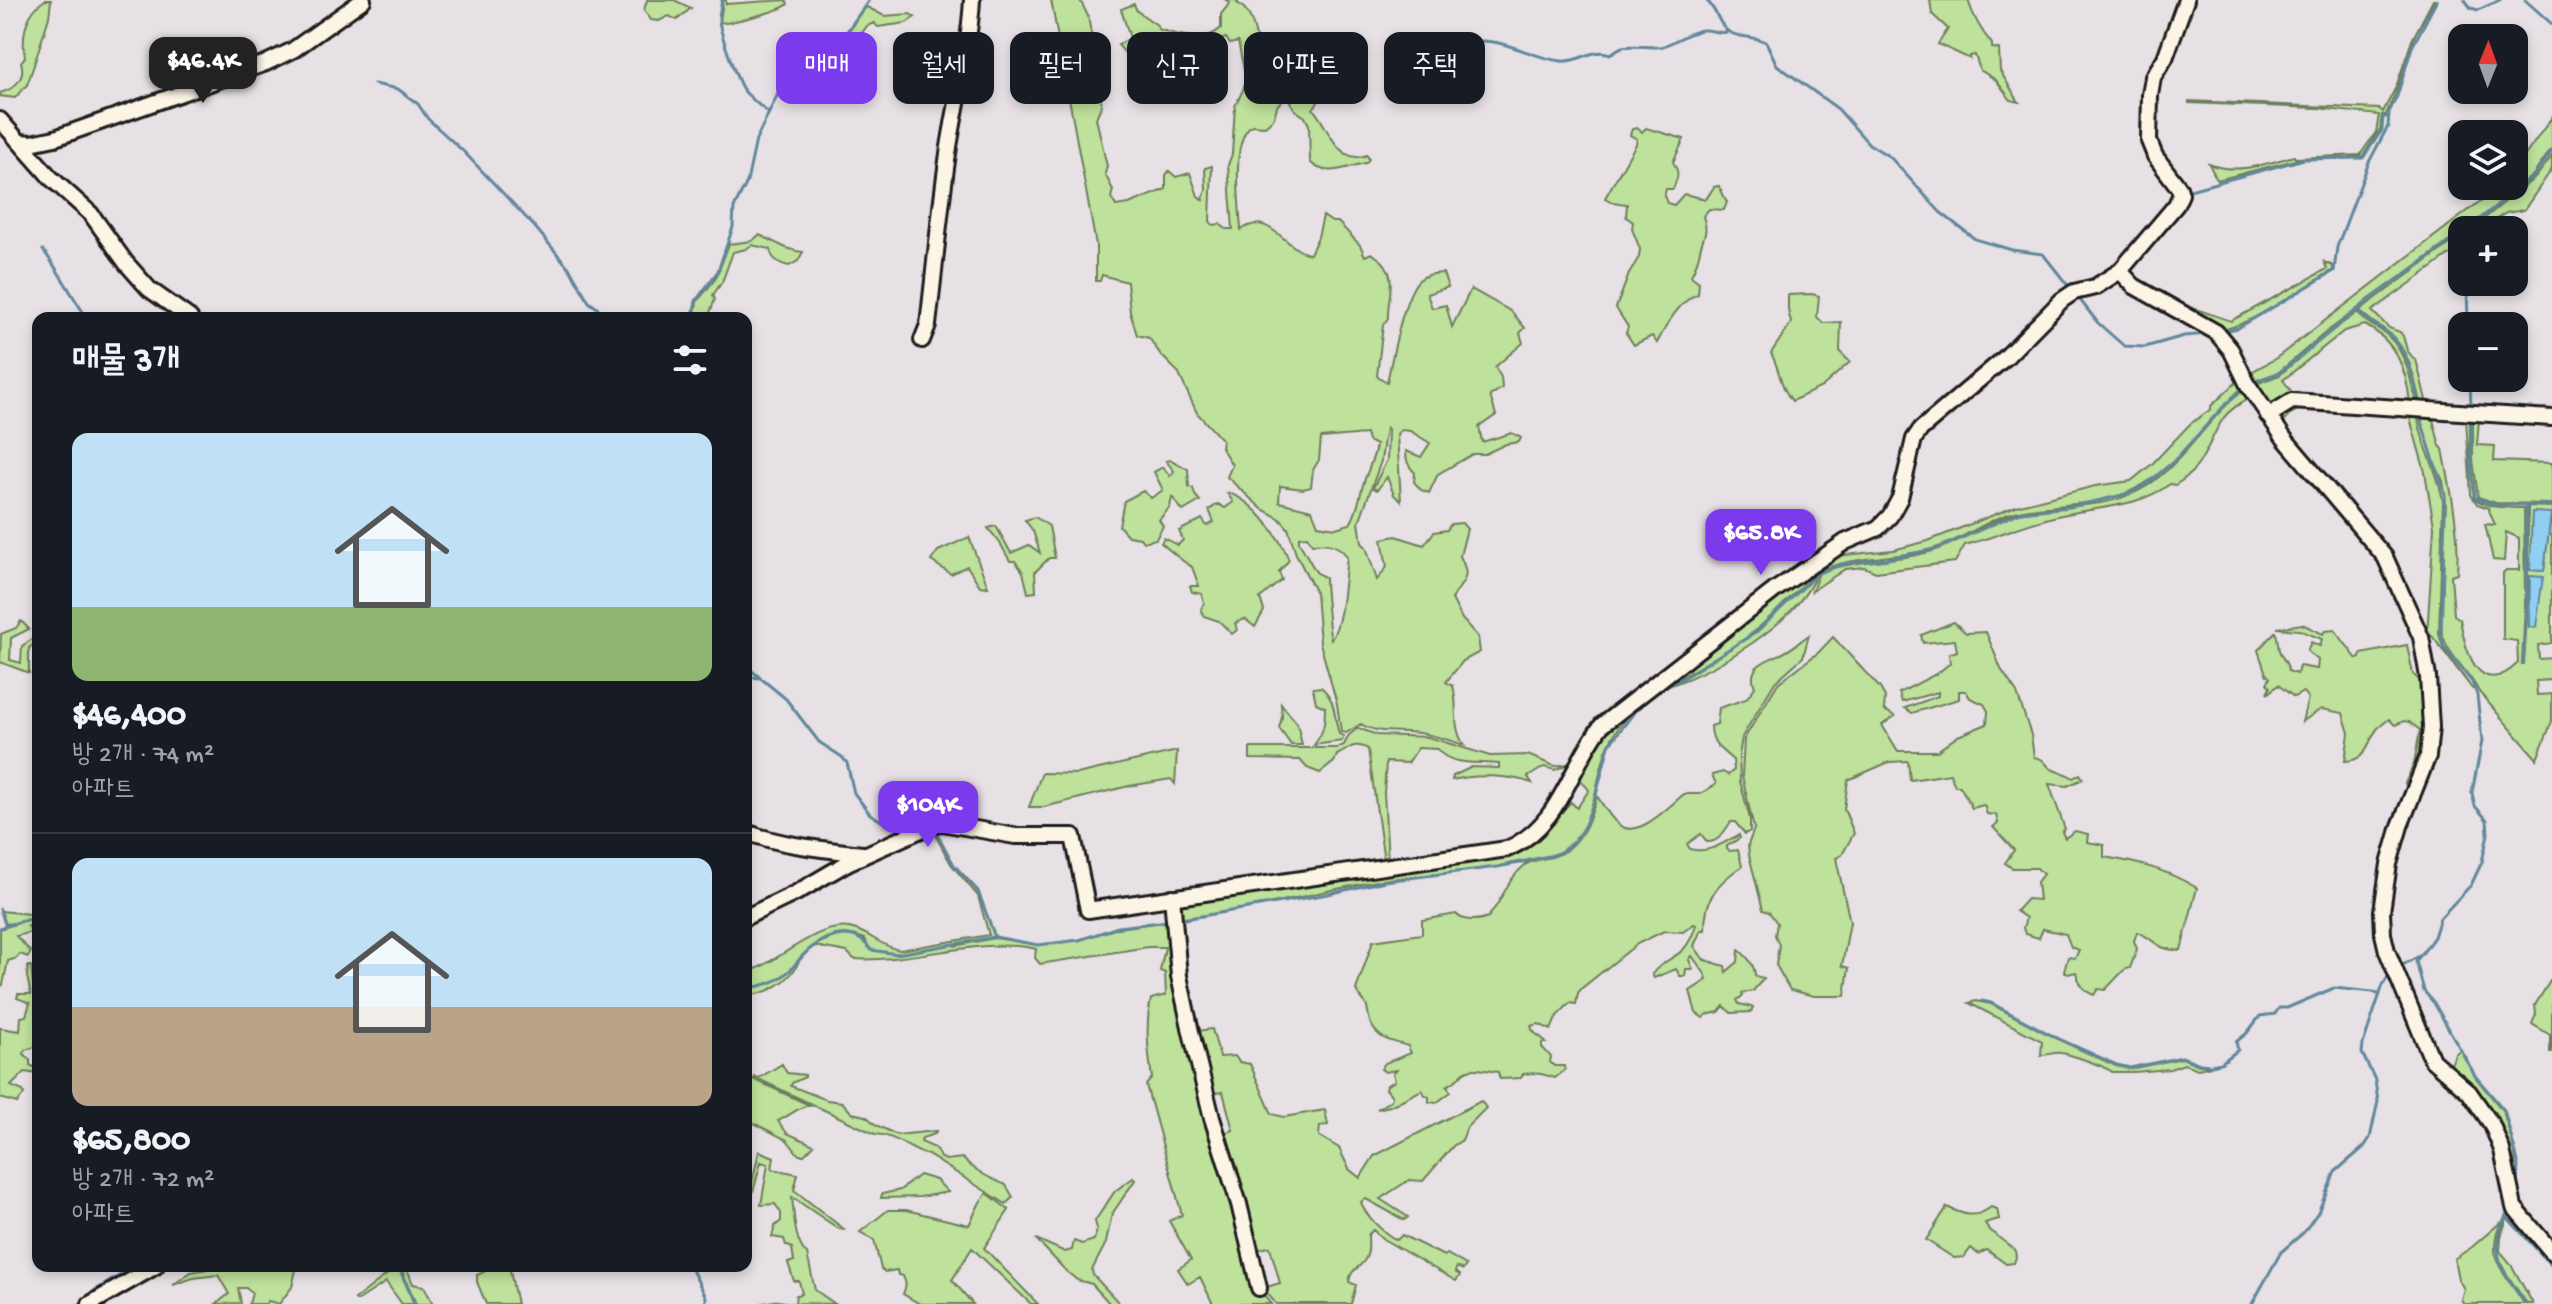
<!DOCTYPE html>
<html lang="ko">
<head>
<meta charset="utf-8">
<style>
  :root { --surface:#171b24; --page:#242831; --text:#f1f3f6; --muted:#9ea1a6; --line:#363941; --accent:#7c3aed }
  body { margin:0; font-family:"Gochi Hand","Poor Story",sans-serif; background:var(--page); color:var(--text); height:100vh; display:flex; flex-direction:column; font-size:30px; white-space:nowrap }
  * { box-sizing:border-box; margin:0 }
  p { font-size:26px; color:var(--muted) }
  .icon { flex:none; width:44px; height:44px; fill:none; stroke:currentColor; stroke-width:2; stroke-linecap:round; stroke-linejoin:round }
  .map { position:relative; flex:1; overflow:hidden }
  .panel { position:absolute; left:32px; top:312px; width:720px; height:960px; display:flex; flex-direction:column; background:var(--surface); border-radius:16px; box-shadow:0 4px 12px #0003 }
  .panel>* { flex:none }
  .top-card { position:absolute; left:776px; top:32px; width:760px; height:72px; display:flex; gap:16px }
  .needle { width:52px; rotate:1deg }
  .fabs { position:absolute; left:2448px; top:24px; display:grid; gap:16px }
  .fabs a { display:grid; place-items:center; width:80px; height:80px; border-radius:16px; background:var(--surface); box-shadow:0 4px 12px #0003; font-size:40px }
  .price { position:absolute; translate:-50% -68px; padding:0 18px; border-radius:16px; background:var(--accent); color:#fff; font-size:26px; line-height:52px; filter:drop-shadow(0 2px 4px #0008) }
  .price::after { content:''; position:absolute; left:50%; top:48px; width:24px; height:18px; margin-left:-12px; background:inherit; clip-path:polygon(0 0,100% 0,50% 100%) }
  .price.on { background:#222; color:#fff }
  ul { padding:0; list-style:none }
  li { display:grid; align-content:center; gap:16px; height:424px; padding:0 40px }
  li+li { border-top:2px solid var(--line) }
  li span { display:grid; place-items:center; height:248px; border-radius:16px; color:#555 }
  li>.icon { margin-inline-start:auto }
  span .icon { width:144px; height:144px; fill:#fffc; stroke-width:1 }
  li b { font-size:34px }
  h2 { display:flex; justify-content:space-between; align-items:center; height:96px; padding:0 40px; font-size:34px }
  .chip { padding:0 28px; border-radius:16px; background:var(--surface); box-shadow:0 4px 12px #0003; font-size:28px; line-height:72px }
  .chip.on { background:var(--accent); color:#fff }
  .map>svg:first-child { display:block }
</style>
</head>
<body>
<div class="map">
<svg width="2552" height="1304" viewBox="0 0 2552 1304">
  <rect width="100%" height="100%" fill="#e7e1e5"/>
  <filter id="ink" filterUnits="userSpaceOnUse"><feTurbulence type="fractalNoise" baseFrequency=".0125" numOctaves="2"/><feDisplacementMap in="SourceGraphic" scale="16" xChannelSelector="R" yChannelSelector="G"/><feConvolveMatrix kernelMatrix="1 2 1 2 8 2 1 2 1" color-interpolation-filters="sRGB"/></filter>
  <g filter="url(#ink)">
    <path fill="#bee19b" stroke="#6d7e5c" stroke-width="2" fill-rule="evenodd" d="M45,0H51L49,17L33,68L27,85L15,98L0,96V93C15,89 26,78 21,62L25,57C21,35 26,12 45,0Z
      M647,0H674L691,8L677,20L669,16L659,21L651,20L644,10Z
      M723,0H726V4L786,0L788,4C780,12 739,20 726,23L720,22Z
      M1051,0H1080L1088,16L1092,39L1098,38L1104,47L1098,54L1100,64L1101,106L1096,118L1107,166L1105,174L1113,190L1111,198L1116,206L1129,204L1166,189V175L1169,171L1176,177L1190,173L1198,196L1203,200L1206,189L1205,168L1212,166L1210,221L1213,225L1220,224L1226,229H1233L1228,165L1232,154L1235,106L1243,90L1246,79L1238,42L1230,44L1226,38C1199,49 1198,38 1175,39C1158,41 1141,45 1125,53L1118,45L1130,38L1121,9L1134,4L1137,11L1157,25L1158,29C1178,35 1205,44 1221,28V14L1230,3L1226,0H1239L1237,3C1254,11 1254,36 1261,53L1293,70L1324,94L1313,109C1328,125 1338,167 1367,155L1369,159L1366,163C1347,166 1327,179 1310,162L1309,125L1305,117L1295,110L1288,98L1282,100L1277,106L1274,118L1265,126L1252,125C1230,139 1240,206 1241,230C1270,209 1286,251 1310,254L1318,237L1323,216L1332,222H1338L1360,245L1365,256L1372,253C1375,256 1379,258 1382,261C1398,277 1387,299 1388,318L1383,325L1377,376L1387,382C1392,361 1403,295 1419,280C1426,274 1434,274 1443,273L1448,287L1427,294L1432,308L1446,305L1452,327L1471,289L1512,312L1525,328L1520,333L1523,343L1495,367L1501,377L1502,388L1490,396L1496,415L1479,427L1482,442L1512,433L1521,438L1519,442L1506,444L1485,454H1473L1438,474L1429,493L1421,490L1414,482L1415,473C1408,466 1406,461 1406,451L1421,457L1430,443L1410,431L1401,430L1397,434L1401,501L1394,495L1387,477L1377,490L1373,488L1387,460L1388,429L1386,427L1381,461L1359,522L1362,543L1366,547L1377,580L1387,567L1382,539L1396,536L1424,545L1434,532L1447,530L1451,524L1462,523L1467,529L1460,556C1472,580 1463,579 1452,599L1462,619L1478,637L1480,652L1463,661L1446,682L1453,686C1459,707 1451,725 1464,745C1449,740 1434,735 1419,733C1398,730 1379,735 1361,724L1346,733L1341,732L1337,704L1320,643L1316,593L1296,554L1288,528L1279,518L1262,509L1227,477L1232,465L1221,447L1222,440L1197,413L1178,372L1161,355L1149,338L1137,335L1130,312L1127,282L1102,275L1100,281H1096V245ZM1366,434L1368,441L1376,445C1374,459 1367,471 1363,485C1359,498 1358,512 1350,524L1336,528L1318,525L1312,510L1279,502L1280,486L1303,489L1311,487L1313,470L1319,460L1321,438ZM1307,536L1312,544C1326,542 1340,545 1347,557C1344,579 1343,622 1331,639C1329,635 1325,586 1325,578L1316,572L1299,542V537Z
      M1930,0H1968C1973,16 1982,32 1992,44V48L1999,49L2000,71L2019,102L2011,100L1996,80L1980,70L1975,55L1970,56V59L1938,44L1948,29L1932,14Z
      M2433,0H2435L2415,35L2396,92L2386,115H2382L2380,129L2363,156L2340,159L2303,158L2217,180L2209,164C2236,175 2266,164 2294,156L2295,158L2360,155L2376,132L2379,115L2318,108L2189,103V101L2380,109L2383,112L2396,87L2412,40Z
      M867,7L884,16L910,14L915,17L906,23L878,27L874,23L867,26L856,41L838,49L825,62L816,57L796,67C811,54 829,50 844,36C854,27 856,15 867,7Z
      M2552,117V148L2533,175L2489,212L2325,333L2279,372L2249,383V373L2275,359L2500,186H2514V171Z
      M1637,128L1642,132L1646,128L1684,139L1673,162C1680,173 1678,177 1673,189H1666L1664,196L1667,203L1674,205L1684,194L1706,199L1714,187L1719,186L1727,202L1724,210L1709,209L1703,216C1709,234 1703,235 1700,250C1698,260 1696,266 1691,276L1699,282L1698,294C1680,300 1667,324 1657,343L1652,336L1634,345L1626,333L1628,327L1616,308L1629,274L1639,257L1640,249L1632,229L1633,222L1626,217L1627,204L1612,202L1605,198L1636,144L1637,139L1630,135L1632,129Z
      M2552,156V169L2524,210L2506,213L2479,230H2470L2536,177Z
      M759,235C774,241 787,251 803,252L798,261L789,266C780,264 771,259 770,249L752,245L746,249L733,252L722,282L713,295L715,299L708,318H694L697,302L716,278L729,244L752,241Z
      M2462,235V246L2372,311L2389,328L2400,332L2403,336L2407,350L2417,363L2427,404L2420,403C2415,380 2409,350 2390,334C2381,325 2367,321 2360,310Z
      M2324,262L2333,266V270C2305,286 2247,329 2217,330L2175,302L2231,321L2327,269Z
      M1812,294L1819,296L1817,317L1823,323L1841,322L1840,352L1850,362L1822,387L1792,401C1780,387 1780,370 1771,353L1791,323L1788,310V295Z
      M2358,312C2365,325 2380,327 2389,337C2406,352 2412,383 2416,404H2410C2407,370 2396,341 2365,325L2344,331L2283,380L2297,399L2269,404L2251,386L2280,375L2326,335Z
      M2240,379L2244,386C2207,418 2178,469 2133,490C2098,507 2056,503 2019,511C1989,518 1964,539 1935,548C1898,559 1857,555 1821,570L1826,557L1893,550L1928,541L2016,506L2095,486L2131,481L2152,464L2190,424L2211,409V406Z
      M2246,388L2251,397C2240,403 2227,411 2221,422C2205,448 2205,467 2175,485L2170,484C2135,510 2093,506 2053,517C2022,525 1995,537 1965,545L1955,562L1876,572L1864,567L1845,569L1812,591L1819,573L1832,568C1867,559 1905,561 1939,549C1968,538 1993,518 2023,512C2064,504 2110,510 2147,486C2186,460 2209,416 2246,388Z
      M2293,405L2417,411C2420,443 2439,471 2443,502L2439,634L2443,647L2473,690L2432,636H2427L2434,526L2425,472L2409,415L2305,408C2292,411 2284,417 2281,430L2277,421L2280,415Z
      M2420,415H2470V460L2475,499C2489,509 2507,507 2524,508L2525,604L2522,664H2524L2528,603V506L2552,507V643L2538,645L2539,659L2552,658V680L2536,681L2537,695L2552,694V721L2537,759L2479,692C2468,669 2444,653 2441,627L2446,502L2443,481L2433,459ZM2432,416L2466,419L2471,495L2477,504L2488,508L2495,525L2485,524L2493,560L2504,561L2506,532L2519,538V570H2506L2503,573V639L2517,641L2518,663C2478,702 2465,649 2460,619L2454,615L2451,575L2457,573C2460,529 2451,492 2443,449L2440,446ZM2532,512L2551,514L2544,571L2531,570Z
      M2473,417L2479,420L2477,445L2495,446L2494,461L2552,463V504L2496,503L2478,497L2473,460Z
      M1171,460L1188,469L1189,487L1193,488L1195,495L1200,501L1183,511L1172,497L1170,507L1159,520L1163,526L1156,539L1143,542L1140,538L1128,536L1119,526L1124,501L1143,491L1151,498L1163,490L1154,472L1163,467L1170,476L1174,471L1166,461Z
      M1227,493C1252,498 1280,537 1289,560L1279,572L1282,580L1260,598L1264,611L1255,627L1245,619L1235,623L1237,630L1232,634L1219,621L1204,616L1201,609L1204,603L1202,594L1192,592L1190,586H1199L1192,567C1181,561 1171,551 1161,543L1164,538L1178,545L1183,540L1179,531L1202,519L1207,526L1214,522L1209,510L1218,504L1225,508L1233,502Z
      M1035,517L1049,526L1055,558H1049L1035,572L1036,592L1028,593L1023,572L1015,561H1010L1000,543L988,528L996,526L1011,553L1029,545L1040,553L1033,531L1025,520Z
      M969,537L988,587L980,586L967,566L951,574L931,561L938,551Z
      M1822,560L1818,572C1791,594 1770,621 1742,641C1700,670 1651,686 1619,727C1592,762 1603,817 1567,847C1540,870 1422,873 1383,880C1314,892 1245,912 1175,919L1174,901L1483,857L1527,847L1571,802L1577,808L1589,790L1578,776L1596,738L1616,716L1776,592Z
      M1816,575C1795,624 1718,669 1669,686L1756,633Z
      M21,621L29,629L11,638L10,660L21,663L22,646L35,637L37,642L29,648V673L0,662L1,634L16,628Z
      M1954,622L1966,633L1986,632L2001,669L2017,693L2031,735L2034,757C2044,759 2043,761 2049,767C2055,773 2066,772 2073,778L2080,774L2083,779L2067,786L2049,784L2065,829L2062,832L2065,838L2075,831L2088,834L2087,842L2104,845V857C2140,863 2165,869 2197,888L2181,950C2156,951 2156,939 2137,932L2134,941L2137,949L2130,968L2124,970L2105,990L2098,989L2094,995C2083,991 2079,983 2076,972L2068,974L2064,971L2068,957L2075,958L2079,950L2071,947L2066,934L2043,929L2039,938L2025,934L2023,928L2026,918L2016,911L2027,899L2039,900L2037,882L2043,874L2037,868H2012L2005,863L2014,850L1993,827L1998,823L1996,815L1987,814L1984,805L1972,808L1960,786H1955L1950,774L1910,780L1908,761L1889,762L1848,780L1844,809L1854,833L1842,855L1836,858L1850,922L1842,966L1849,968L1845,996H1814L1790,990L1776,965L1779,945L1775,935L1777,923L1769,912L1763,910L1749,855L1748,845L1754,829L1742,776L1744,739L1778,683L1819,652L1833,637L1880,688L1885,697L1884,710L1895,716L1882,725L1898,751H1937L1958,736L1987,724L1988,711L1984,704L1970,698L1966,691H1959V699L1912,713L1905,708L1938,696V692L1902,702L1899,693L1938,673L1950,663L1949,654L1957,651L1955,640L1923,643L1921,635Z
      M2302,624L2323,634L2325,631L2335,630L2357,659L2360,658L2361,654L2407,645L2413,674L2427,688L2428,732L2413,792L2407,789L2405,783L2414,764L2420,730L2409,722L2404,721L2395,725L2389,719C2389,719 2379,727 2378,728C2367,741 2368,761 2345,761L2349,733L2343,713L2321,709L2302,722L2308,698L2303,692L2294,697L2278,685L2267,694L2270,687L2267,683L2270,678L2266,674L2258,650L2275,632C2279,639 2277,642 2279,650C2281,659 2288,661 2288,671L2297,674L2299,666L2317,669L2318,660L2307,651L2311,642L2320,646L2322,639L2299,630L2277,628Z
      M1809,635L1803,657L1775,682L1742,737L1739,756L1740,781L1750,819V831L1745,834L1735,822H1731C1724,831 1719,843 1707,842L1701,834L1687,844L1690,849C1709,854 1722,843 1739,835L1740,838L1727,846V849L1730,851L1738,850L1742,866C1716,884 1705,897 1705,930H1701L1694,946L1704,960L1725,966L1726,972L1738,962L1739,950C1748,957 1755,965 1755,976L1764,978L1753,991L1742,993L1743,996L1737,1000L1739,1004L1753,1007L1751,1012L1731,1013L1724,1006L1719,1012L1706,1015L1703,1018L1696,1013L1690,991L1707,980L1705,974L1692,956L1689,960L1693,969H1686L1685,976H1680L1676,969L1654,978L1652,974C1669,952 1684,963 1696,925L1694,924L1683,932L1664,931L1637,944L1582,988L1578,993L1576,1004L1570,1003L1557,1016L1551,1030L1539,1024L1531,1026C1532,1035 1542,1035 1546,1043H1542V1047L1551,1057L1550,1062L1554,1066H1564L1565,1070L1555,1078C1543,1074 1535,1072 1523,1074L1521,1078L1500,1079L1498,1072C1488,1071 1471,1065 1463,1073C1457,1079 1456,1082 1447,1086L1451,1092L1436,1103L1429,1102V1097L1425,1095L1422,1090L1390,1106L1377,1109L1391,1100L1392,1096L1386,1089L1387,1085L1395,1081L1393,1073L1396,1070L1385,1072L1381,1069L1385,1063L1411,1053L1408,1046C1393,1041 1379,1041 1371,1024C1368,1018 1369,1011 1366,1005C1363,998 1359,997 1356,990L1373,941L1422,934V920L1456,914C1463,922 1479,921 1488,917C1503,900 1507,879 1525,865C1532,859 1546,859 1555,856C1580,848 1591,819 1597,796C1603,805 1609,816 1617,823C1636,843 1670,805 1684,794H1700L1716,784L1712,775L1723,772L1728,775L1734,770L1733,760C1721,750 1711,743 1711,726L1717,724L1719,708L1746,699L1755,687C1746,666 1767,660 1783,653C1792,649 1800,641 1809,635Z
      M1321,687C1337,701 1333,715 1339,734L1344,736L1342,741L1314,745C1324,732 1325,723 1325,707L1316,703L1313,688Z
      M1281,704L1297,723L1302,745H1291L1279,728L1282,717Z
      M1358,728L1377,735L1428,737L1490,756L1528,755L1554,766L1568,764L1555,770L1544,767L1528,777L1532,783C1508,775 1475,774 1452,780L1453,776L1472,767L1499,768V764C1478,761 1451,767 1437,749L1418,748L1408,763L1386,762L1384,793L1388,860L1384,861L1368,749C1353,741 1350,749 1337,755L1334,762L1320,773L1307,768L1300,760L1250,759V748H1337L1344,745L1349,735Z
      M1177,751L1175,784L1171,779L1129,786L1044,807H1029L1042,773L1077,774Z
      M933,828L954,865L978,892L995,937L954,946L995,938L1039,945L1079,940L1118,928L1171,921L1257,1288L1271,1304H1213L1200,1277L1188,1284L1178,1269L1191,1260L1169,1221L1182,1215L1146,1085L1152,1078C1148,1052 1145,1025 1151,999L1166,995L1165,973L1160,971L1165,947H1148L1040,964L1035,958L1036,949C983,936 912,963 854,959L847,952L814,946C833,936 849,930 867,943L865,939C837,927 812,942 794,965L799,961C791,982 767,994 746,996V988L757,987H746V973C777,964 815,923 849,928C868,931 881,947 900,950L989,935L978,896L951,864L934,833L929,830Z
      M1,911L38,915V919H27L38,920V928L28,926L32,932L16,936L31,952L28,957L20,954L17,958L8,961L3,985L0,987V929L21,922L6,924Z
      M28,966H31L33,985L38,994V1046L25,1050L24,1054L30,1060V1065L34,1067L38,1064V1074L25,1072L11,1086L23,1091L24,1094L17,1103L0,1098V1028L20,1031L21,1017L26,1016L30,1003L17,998L18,994H31L27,977Z
      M2552,978V1052H2550V1035L2532,1024L2536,1014L2535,1005Z
      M1976,1001L1991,1004L2055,1038L2116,1066L2130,1069L2182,1058L2199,1065L2211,1066L2198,1069L2184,1064L2170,1069L2134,1072H2112C2107,1067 2070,1054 2061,1053C2054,1052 2048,1055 2041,1055L2042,1041L1969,1003Z
      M1212,1029L1220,1057L1235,1056L1239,1062L1250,1064L1272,1114L1284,1117L1325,1110L1328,1125L1320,1126L1319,1136L1339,1148L1349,1169L1360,1178L1374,1156L1481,1101L1486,1108L1467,1127L1462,1140L1453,1146L1423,1181L1409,1180L1380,1199L1408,1217L1404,1220L1366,1199L1361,1202C1365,1215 1384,1234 1397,1240L1402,1235L1444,1256L1447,1254L1466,1265L1463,1270L1457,1267L1455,1272L1460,1275L1456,1281L1383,1239L1373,1230L1368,1235C1368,1244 1370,1253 1364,1261C1358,1270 1351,1268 1349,1282L1356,1285L1351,1304H1276L1263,1288L1280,1283L1270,1247L1255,1250L1222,1134L1233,1130L1223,1092L1211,1094L1196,1031Z
      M2460,1050L2476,1078L2503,1111L2515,1151L2516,1189L2510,1159L2449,1070L2455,1054Z
      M782,1064L787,1073L805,1075V1077L792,1083L791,1086L827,1100L842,1102L852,1113L866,1116L876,1125L897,1135L936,1131L935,1134L922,1138L921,1142L935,1148L940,1157L946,1160L962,1158C975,1171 989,1178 1006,1185L1013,1197L1006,1204L928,1155C909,1151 897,1135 875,1134L754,1077L759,1078Z
      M753,1079L809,1105C796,1108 790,1116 778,1121L787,1133L814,1145L804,1155H799L787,1140L746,1119V1094Z
      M759,1151L774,1157L772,1169L798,1174L794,1190L845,1230L839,1229L792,1197C794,1213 794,1243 807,1254L815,1290L835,1304L795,1303L796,1295L802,1294L799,1281H794L788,1263L794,1261L792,1248L786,1245L784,1239L772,1237L775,1226L781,1221V1213L775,1204L761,1205L768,1164L761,1162L749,1207L747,1206Z
      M919,1175L936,1180L948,1192L920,1197L881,1198L882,1194L900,1190Z
      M1133,1178L1135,1180L1112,1214L1106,1243L1092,1270L1093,1275L1120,1304H1110L1092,1284L1077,1280L1066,1271L1036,1239L1065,1252L1072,1250L1074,1241L1082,1244L1094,1240L1097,1230L1095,1221L1115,1191Z
      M987,1193L1009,1210L984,1248L1038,1304H1031L972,1248L952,1280L973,1304H920L903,1294C906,1286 907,1284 903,1276L898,1275L897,1270L885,1272L881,1269L874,1240L860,1232L888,1210H906L969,1225L980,1202Z
      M1947,1207C1963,1215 1976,1219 1991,1207L1997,1209L1999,1219L1985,1223L1988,1229L2015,1250L2016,1257L2014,1263L2006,1264L1987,1250L1978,1254L1971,1248L1964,1257L1954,1258L1926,1240Z
      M2507,1218L2501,1237L2500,1251L2511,1264L2533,1304H2527C2508,1274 2485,1255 2507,1218Z
      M2501,1222C2484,1261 2506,1273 2524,1304H2464L2461,1299L2464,1289L2458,1279L2454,1259L2472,1247Z
      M208,1266H297L292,1287L279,1304L268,1301L266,1304H249L252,1293L246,1288H238L241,1303L216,1304L229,1294L218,1275L193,1278L173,1285L191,1272L208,1269Z
      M393,1266H398L414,1304H402L386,1282L357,1301L355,1299L394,1269Z
      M400,1266H406L413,1284L424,1286L433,1304H416Z
      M483,1266H509L517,1304H486L477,1282V1275L484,1272Z"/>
    <path fill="#90cff1" stroke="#62879c" stroke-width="2" d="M2532,512L2551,513L2544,571L2530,570Z
      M2530,576L2543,577L2536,627H2529Z"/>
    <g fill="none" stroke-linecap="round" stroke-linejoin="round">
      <path stroke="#62879c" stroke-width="3" d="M722,0C721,6 719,13 719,19C719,30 738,85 745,92C753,100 760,107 769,113
        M1706,0C1717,9 1718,25 1729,32C1739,38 1755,36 1766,42L1777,65L1838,109L1869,144L1890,157L1940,212L1975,239L2012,250L2043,254L2069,287
        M2465,0L2471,8L2478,10L2500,0
        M2525,0L2552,24
        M1481,41C1509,41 1534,58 1561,61C1579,63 1594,47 1610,54C1614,52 1617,49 1622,47C1628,45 1652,47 1660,47C1668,46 1690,31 1702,30C1711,29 1718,34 1727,32
        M374,84L398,89L418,104L428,119L464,152L534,226L570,269L589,302L611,318
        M2190,190L2304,159L2363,158L2382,130L2383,117H2388
        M2466,230L2534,176L2552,151
        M43,250C60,272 71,295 87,318
        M2467,282L2468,326
        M2077,296L2098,323L2124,346L2145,347L2184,336L2209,334
        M2358,310C2365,321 2377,325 2387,333C2407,348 2414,379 2418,402
        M692,318L696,301L718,271L733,227L734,208L747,182L756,140L786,77L803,60L823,51L845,34L869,0
        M2221,331L2238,328L2334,271L2337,247L2369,162L2388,126L2389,112L2397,96L2412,47L2437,0
        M2470,378L2471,407
        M2254,382L2280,373L2369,300L2462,233
        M2472,418L2471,460L2475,498L2495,505H2552
        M2523,663L2527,603L2526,505
        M746,666L786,699L819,742L842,757L847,763L854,793L870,814L883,822L920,824
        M746,677L761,678
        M935,830L954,865L978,891L995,937
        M0,909L5,924
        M1179,920L1328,894L1385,881L1497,867L1558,854L1576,840L1585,825L1596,795L1609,745L1635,711L1657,691L1680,680L1756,632L1818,573L1847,563L1886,559L1937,549L2021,512L2070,507L2132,493L2147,484L2173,462L2224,406L2244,389
        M0,928L25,920L38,919
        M2420,956L2416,961L2424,991L2434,1003L2476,1077L2504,1110L2518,1162L2517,1190
        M2397,968L2421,955L2434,937L2440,918L2471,885L2482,862L2488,834L2487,820L2475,806L2472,793L2482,741L2477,695L2472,682L2444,646L2441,637L2445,495L2419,415
        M746,988C759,987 772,984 783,976C794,969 800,957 810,949C830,932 855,927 871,950L897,954L995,937L1038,945L1079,940L1118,927L1168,921
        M1982,1001L1991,1003L2055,1037L2117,1065L2130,1068L2182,1057L2200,1064L2211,1065L2221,1063L2238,1050L2236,1042L2247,1033L2260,1016L2275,1014L2279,1008H2287L2334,988L2373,992L2380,995
        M2509,1207C2507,1215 2502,1222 2500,1230C2490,1261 2510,1280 2526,1304
        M2506,1216L2552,1266
        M399,1266L415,1304
        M690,1266L706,1297V1304
        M80,1304L95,1290L136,1266
        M761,1304L776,1301L794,1304
        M2252,1304L2281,1252L2304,1232L2318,1212L2335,1172L2364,1147L2370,1138L2378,1101L2375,1080L2362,1053L2363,1044L2383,985L2391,972"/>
      <defs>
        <path id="minor" d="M0,120L51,178L91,214L126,263L149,289L190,318
          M21,142L31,143L55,138L266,63L293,50L363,0
          M2120,271L2134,286L2216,332L2231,350L2248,385L2284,438L2385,557L2421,637L2428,677L2431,727L2428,756L2400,826L2389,864L2382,911L2383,934L2387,951L2432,1060L2469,1092L2492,1125L2502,1150L2514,1207L2552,1252
          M922,340L928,325C935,266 940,206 949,147C957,98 969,50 972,0
          M2268,416L2292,401L2552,418
          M746,832C783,846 823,849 863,854
          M1172,897L1179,976L1191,1032L1212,1118L1239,1204L1259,1288
          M746,917L796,893L849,862L934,824L942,823L1015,836H1073L1088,910L1507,849C1561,826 1569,767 1602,725L1775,590L1845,542L1878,528L1890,516L1900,498L1914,439L1921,429L2006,357L2062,300L2074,292L2095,287L2120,271L2176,205L2181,194L2179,188L2155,156L2149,141L2150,95L2153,77L2165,58L2186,0
          M90,1304L156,1266"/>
      </defs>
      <use href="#minor" stroke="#1c1c1c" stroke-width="20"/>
      <use href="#minor" stroke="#fcf5e5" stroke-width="14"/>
    </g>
  </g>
</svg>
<div class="fabs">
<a><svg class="needle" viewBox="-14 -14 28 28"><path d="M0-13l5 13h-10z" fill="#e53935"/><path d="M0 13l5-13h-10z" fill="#9ea1a6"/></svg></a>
<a><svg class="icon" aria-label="layers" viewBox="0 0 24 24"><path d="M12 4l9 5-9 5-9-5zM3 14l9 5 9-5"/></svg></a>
<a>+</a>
<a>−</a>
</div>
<b class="price on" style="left:203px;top:105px">$46.4K</b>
<b class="price" style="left:1761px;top:577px">$65.8K</b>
<b class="price" style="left:928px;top:849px">$104K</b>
<div class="top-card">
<a class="chip on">매매</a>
<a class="chip">월세</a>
<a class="chip">필터</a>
<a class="chip">신규</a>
<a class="chip">아파트</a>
<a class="chip">주택</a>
</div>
<section class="panel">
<h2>매물 3개<svg class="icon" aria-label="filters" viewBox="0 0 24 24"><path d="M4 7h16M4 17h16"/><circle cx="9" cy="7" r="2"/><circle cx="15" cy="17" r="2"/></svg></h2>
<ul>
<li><span style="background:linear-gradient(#bfe0f5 70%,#8fb573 0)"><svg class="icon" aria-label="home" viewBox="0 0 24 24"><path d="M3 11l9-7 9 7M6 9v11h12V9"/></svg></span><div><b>$46,400</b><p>방 2개 · 74 m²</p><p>아파트</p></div></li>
<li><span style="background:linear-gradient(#bfe0f5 60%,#b9a48a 0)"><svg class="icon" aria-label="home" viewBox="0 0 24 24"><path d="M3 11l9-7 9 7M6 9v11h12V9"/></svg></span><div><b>$65,800</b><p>방 2개 · 72 m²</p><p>아파트</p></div></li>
</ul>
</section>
</div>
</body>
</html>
